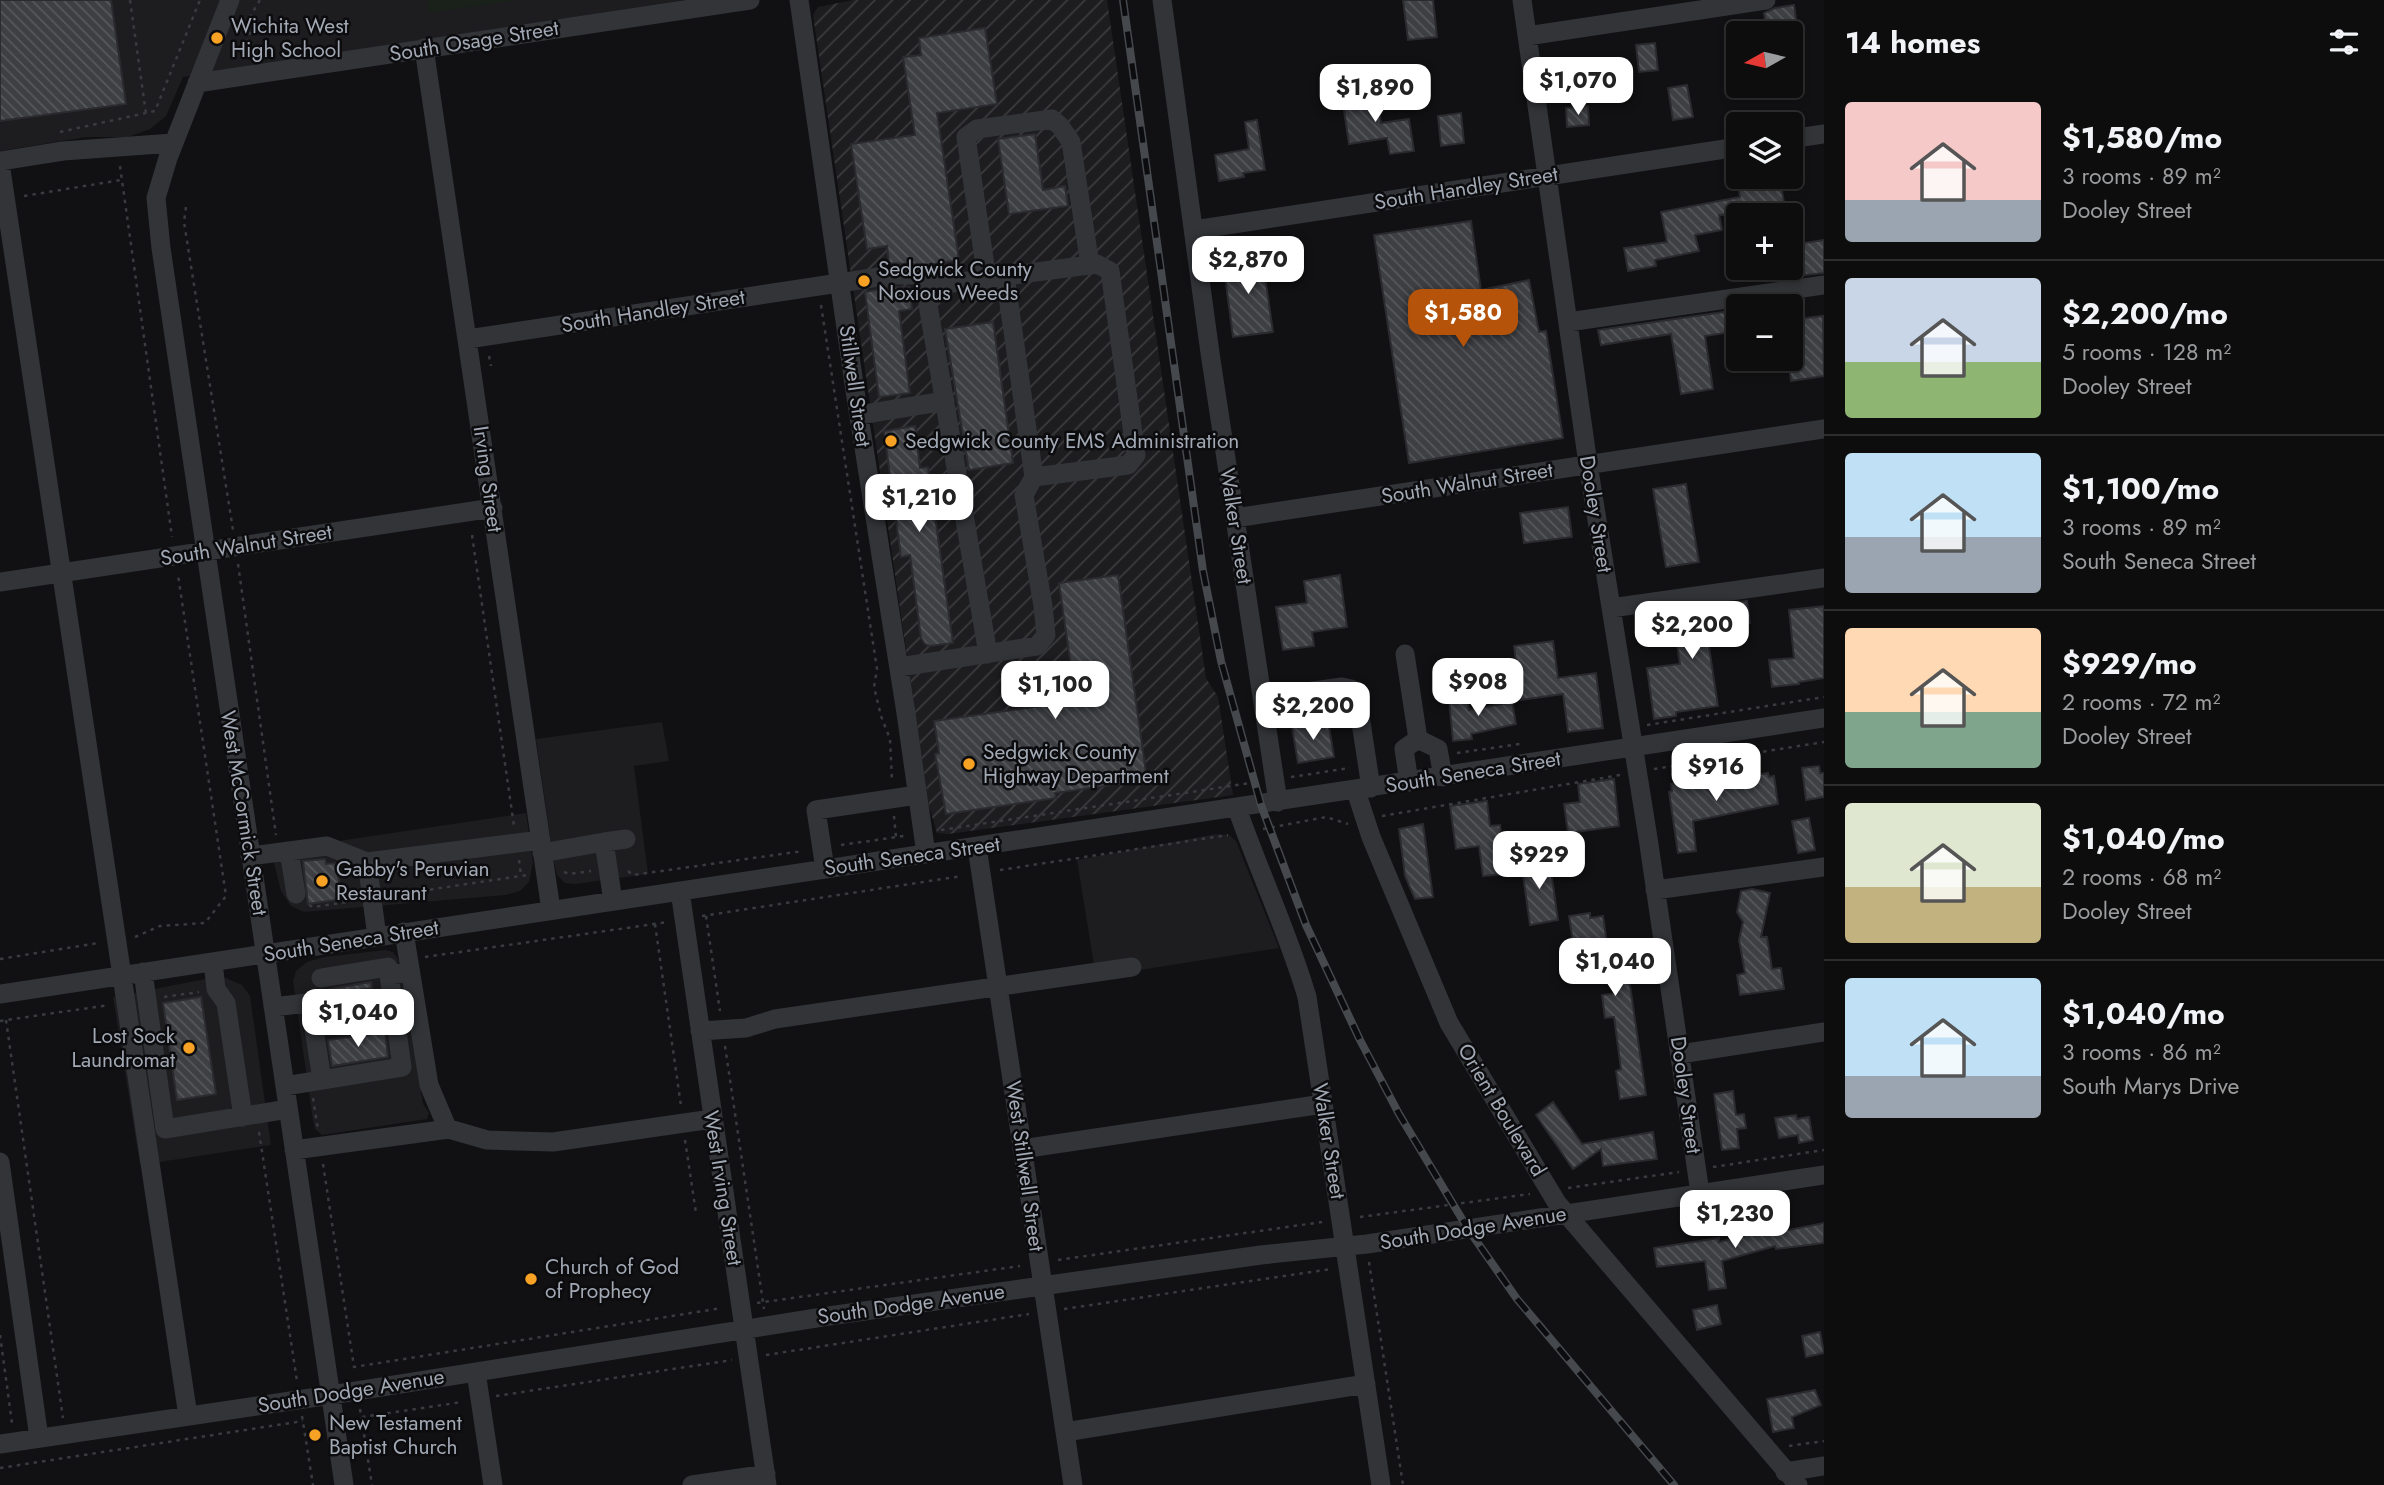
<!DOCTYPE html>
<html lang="en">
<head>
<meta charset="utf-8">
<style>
  :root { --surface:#0d0d0e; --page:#1b1b1c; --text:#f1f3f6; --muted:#9a9c9e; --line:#2d2d2e; --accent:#b45309 }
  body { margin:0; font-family:Jost,sans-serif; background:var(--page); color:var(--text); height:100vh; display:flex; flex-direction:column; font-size:26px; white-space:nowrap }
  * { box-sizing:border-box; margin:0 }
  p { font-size:23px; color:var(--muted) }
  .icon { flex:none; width:38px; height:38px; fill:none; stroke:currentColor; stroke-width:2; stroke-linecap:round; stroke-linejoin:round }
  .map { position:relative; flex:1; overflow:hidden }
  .side { display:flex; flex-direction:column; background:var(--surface); width:560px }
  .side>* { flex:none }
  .needle { width:46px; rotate:262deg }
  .fabs { position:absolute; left:1726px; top:21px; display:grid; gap:14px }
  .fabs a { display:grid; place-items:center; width:77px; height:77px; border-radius:7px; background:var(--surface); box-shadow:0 4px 10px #0003,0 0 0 2px var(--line); font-size:35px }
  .price { position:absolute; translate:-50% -60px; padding:0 16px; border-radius:14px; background:#fff; color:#222; font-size:23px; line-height:46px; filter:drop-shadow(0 2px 4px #0008) }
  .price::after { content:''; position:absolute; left:50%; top:42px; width:21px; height:16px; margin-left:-10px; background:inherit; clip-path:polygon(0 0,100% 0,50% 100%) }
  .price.on { background:var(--accent); color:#fff }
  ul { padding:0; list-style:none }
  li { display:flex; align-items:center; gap:21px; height:175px; padding:0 21px }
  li+li { border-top:2px solid var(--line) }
  li span { display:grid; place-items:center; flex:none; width:196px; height:140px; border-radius:7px; color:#555 }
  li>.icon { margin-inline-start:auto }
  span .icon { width:84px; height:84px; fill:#fffc; stroke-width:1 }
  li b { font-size:30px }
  h2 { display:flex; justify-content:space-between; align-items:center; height:84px; padding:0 21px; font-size:30px }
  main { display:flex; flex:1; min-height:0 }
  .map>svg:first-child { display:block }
</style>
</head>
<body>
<main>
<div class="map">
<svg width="1824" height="1485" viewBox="0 0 1824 1485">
  <defs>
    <pattern id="industrial-furrows" width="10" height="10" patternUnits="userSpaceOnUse" patternTransform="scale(1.75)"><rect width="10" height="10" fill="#1d1d20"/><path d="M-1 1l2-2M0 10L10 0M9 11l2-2" fill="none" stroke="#3b3b3e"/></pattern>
    <pattern id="building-back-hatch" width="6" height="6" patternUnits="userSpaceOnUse" patternTransform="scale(1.75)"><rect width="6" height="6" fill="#3d3f43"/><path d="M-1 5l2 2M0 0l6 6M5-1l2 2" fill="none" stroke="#56585c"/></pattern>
  </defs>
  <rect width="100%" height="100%" fill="#111113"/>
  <path fill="#1d1d20" d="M0,0H685L183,77L166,116L150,129L128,137H86L0,151Z
    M662,722L669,761L634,766L648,874L575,884L565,883L557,875L554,863L536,739Z
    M526,813L533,862L529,882L520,891L506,895L304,912L291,906L281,891L271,851Z
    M1216,834L1229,835L1236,841L1279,948L1096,977L1077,860Z
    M385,950L393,952L398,959L423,1104L429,1113L427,1119L322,1135L315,1129L313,1120L293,981L296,971L307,962L324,957Z
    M221,976L242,985L250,996L271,1145L140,1165L113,997Z"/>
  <path fill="url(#industrial-furrows)" d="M853,0H1107L1206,678L1218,697L1233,795L948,834L937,833L929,806L813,15L818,7Z"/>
  <path fill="#19211a" d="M427,0H519L429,13Z"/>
  <path fill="url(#building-back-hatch)" stroke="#2b2b2f" stroke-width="2" d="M0,0H111L126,104L0,121Z
    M1403,0H1433L1437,37L1408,40Z
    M1794,5L1798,33H1767L1764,13L1775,8Z
    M985,28L997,104L937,113L959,260L927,265L889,263L887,246L867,249L851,144L915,135L903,57L921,55L919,38Z
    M1655,43L1658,70L1639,72L1636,45Z
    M1687,85L1693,117L1673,120L1668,88Z
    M1376,92L1381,123L1409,119L1414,151L1390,154L1387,138L1349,144L1342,97Z
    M1588,106L1589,125L1567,127L1566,108Z
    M1461,113L1464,143L1441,146L1438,116Z
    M1257,120L1265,170L1243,173L1244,177L1219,181L1215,155L1249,149L1245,122Z
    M1035,134L1043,190L1065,186L1068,206L1009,214L998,139Z
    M1780,178L1786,215H1719L1722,230L1695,235L1699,251L1655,260L1656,266L1628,271L1624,248L1667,242L1661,212L1740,197L1738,184Z
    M1471,221L1481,290L1529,280L1539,332L1546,331L1563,438L1409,463L1374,235Z
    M1824,240V273L1805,275L1802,257L1790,259V245Z
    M1262,255L1273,332L1233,337L1223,261Z
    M893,287H909L912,309L899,311L910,393L879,397L865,292Z
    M1738,310V331L1705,336L1713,389L1681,394L1671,334L1601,345L1598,330Z
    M1823,316L1824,376L1791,381L1788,359H1790V320Z
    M993,322L1013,463L969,470L945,329Z
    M915,426L920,468L928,467L953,643L930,646L925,644L921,638L910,555L901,557L884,431Z
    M1686,484L1699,562L1666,567L1653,489Z
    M1568,507L1572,537L1524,543L1520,513Z
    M1118,575L1147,780L1055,793L1056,798L946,814L935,754L939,753L934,721L1076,701L1059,583Z
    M1340,575L1347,627L1312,632L1314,646L1283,650L1276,607L1307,603L1304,581Z
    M1747,601L1750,623L1717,628V632L1707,634L1718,706L1676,712V716L1654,719L1647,668L1680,664L1672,612Z
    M1824,606V678L1799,682V684L1772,687L1769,660L1794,658L1789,610Z
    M1553,641L1558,678L1596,673L1603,728L1568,732L1563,694L1521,700L1514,646Z
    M1467,698L1469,710L1512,702L1516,724L1471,734L1472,739L1453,741L1449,700Z
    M1328,721L1334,757L1298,763L1292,727Z
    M1819,766L1820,773H1824V797L1806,800L1802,768Z
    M1768,773L1769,777L1774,776L1778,804L1693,821L1696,851L1678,853L1669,792L1672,791L1671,784L1690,782V784L1726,778L1727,783L1756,779L1755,775Z
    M1614,779L1619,826L1568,833L1564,804L1580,802L1578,784Z
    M1487,801L1490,826L1500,825L1507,874L1483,876L1479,846L1456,849L1450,806Z
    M1809,818L1815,850L1798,853L1792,821Z
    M1423,824L1433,897L1415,899L1405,876L1399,829Z
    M1549,857L1558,920L1530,925L1521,861Z
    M325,859L326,864L336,863L342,899L308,904L303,861Z
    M1752,889L1770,893L1761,937H1767L1772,969L1781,968L1784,989L1740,995L1737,975L1745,973L1739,940L1743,922L1737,912L1741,891Z
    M1590,913V918L1603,916L1607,944L1629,941L1631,958H1626L1646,1095L1620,1099L1616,1071L1621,1069L1614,1017L1605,1018L1602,995L1617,993L1613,967L1589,970L1585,940L1573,942L1569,916Z
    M371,982L372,988L331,994L330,989Z
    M201,997L216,1094L177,1100L163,1003Z
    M385,1032L388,1057L332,1066L328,1040Z
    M1733,1091L1736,1115L1744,1114L1746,1128L1737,1129L1739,1148L1722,1150L1714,1094Z
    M1553,1102L1582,1144L1653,1132L1657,1159L1603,1166L1601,1149L1573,1169L1536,1115Z
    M1796,1115L1797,1119L1809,1117L1813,1140L1799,1143L1798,1135L1779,1138L1775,1118Z
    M1824,1223V1243L1776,1249L1775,1246L1722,1261L1726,1288L1709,1290L1705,1261L1657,1267L1654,1248L1719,1238V1242L1757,1232L1758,1233L1789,1230Z
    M1717,1305L1721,1324L1697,1330L1693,1310Z
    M1820,1332L1824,1353L1806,1357L1802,1336Z
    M1815,1390L1821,1405L1792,1417L1794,1428L1773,1432L1767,1399Z"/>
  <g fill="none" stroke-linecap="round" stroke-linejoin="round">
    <path stroke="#383b3f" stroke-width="2.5" stroke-dasharray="3.5 5" stroke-linecap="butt" d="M130,0L146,114
      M241,59L251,30V15L260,0
      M60,132L155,111L200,0
      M120,166L172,537
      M24,196L121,180
      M186,207L184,222L233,530
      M821,305L877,669L874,687L881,716L890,739L892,781
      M489,356L491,366
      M472,535L514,826
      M238,564L276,835
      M1647,725L1824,697
      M1457,753L1520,744
      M1654,769L1824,742
      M1291,777L1350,768
      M894,816L896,837
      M1382,816L1620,775
      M1263,829L1326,817L1348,824
      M941,830L1257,782
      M841,845L904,836
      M519,860L521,875
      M1000,870L1228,835
      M628,871L633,875L803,851
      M564,872L569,874L591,871
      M388,896L527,875
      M309,905L313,907L354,901
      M702,916L962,876
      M706,916L720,1011
      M655,924L681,1106
      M135,937L160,926L205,923L226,896L178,575
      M425,957L668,922
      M0,959L98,943
      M164,997L199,992
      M6,1020L63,1418
      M0,1021L109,1005
      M725,1046L764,1309
      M313,1098L318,1130
      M259,1132L297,1381
      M685,1140L696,1213
      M323,1164L354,1367L722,1308
      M1713,1167L1824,1150
      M1568,1188L1679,1172
      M1360,1217L1530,1194
      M1058,1260L1322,1222
      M1369,1262L1403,1485
      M757,1303L1020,1266
      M1064,1309L1331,1269
      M0,1335L12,1423
      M766,1355L1029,1314
      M496,1396L732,1360
      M360,1409L372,1485
      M302,1416L313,1485
      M362,1417L462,1402
      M1789,1446L1824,1441
      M0,1468L303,1421"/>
    <path stroke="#323438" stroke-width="19" d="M230,0L168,158L156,198L161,248L344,1485
      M799,0L855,391L906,713L926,854
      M1162,0L1210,353L1278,802
      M1522,0L1588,464L1648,838L1700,1193
      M1527,36L1766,0
      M424,48L551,910
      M197,83L750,0
      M1790,139L1824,134
      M0,161L63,151L173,143
      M0,163L188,1416
      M1194,230L1738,147
      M1005,276L1034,477
      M987,279L966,137L977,129L1052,119L1060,126L1071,142L1090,265
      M1568,322L1824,285
      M468,339L892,275H920L938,285
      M859,415L945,401
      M1235,518L1824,429
      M0,582L493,508
      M1611,608L1824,578
      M1405,654L1418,739L1404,749L1409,782
      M899,667L1037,646L1046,635L1043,606L1024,495L1034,477L1128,465L1136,455L1110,271L1097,264L938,285L930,292L928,305L988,654
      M1262,698L1342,687L1351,689L1357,696L1371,788
      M1418,739L1438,749L1443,777
      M1356,791L1371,837L1449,1023L1557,1203L1798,1485
      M1237,808C1259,872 1288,932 1307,997L1381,1485
      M604,842L626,839
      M977,847L1073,1485
      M289,851L296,894
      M542,853L604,842L613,901
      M250,856L327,846L367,862
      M825,869L816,810L917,795
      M1655,890L1824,867
      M680,891L767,1485
      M404,932L429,1085L446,1125L449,1129L487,1140L553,1142L712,1119
      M377,937L367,862L541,840
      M213,962L216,989L226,1003L243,1117
      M143,972L165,1129L288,1109
      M321,978L388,967L389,975
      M0,994L1824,718
      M273,1007L307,1003L311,1009L322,1080
      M311,1009L392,997
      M700,1031L746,1028L775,1019L1132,967
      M1680,1054L1824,1032
      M285,1086L402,1067L389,975L410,972
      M1022,1149L1323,1104
      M294,1150L449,1129
      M0,1162L39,1438
      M476,1372L493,1485
      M1065,1432L1366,1384
      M0,1444L331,1395L829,1316L1261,1255L1367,1244L1824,1175
      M1785,1472L1824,1466
      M692,1485L766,1474"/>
    <defs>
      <path id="rail" d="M1123,0L1203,571L1221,661L1261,805L1306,925L1360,1040L1399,1114L1468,1229L1517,1299L1674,1485"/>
    </defs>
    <use href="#rail" stroke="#45484d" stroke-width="8"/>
    <use href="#rail" stroke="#0c0c0e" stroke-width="5" stroke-dasharray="16" stroke-linecap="butt"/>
  </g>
  <g fill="#f7a225" stroke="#0c0c0e" stroke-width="2.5">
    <circle cx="217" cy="38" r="7"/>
    <circle cx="864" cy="281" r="7"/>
    <circle cx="891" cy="441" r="7"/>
    <circle cx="969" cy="764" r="7"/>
    <circle cx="322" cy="881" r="7"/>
    <circle cx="189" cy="1048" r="7"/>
    <circle cx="531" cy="1279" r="7"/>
    <circle cx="315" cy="1435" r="7"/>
  </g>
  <g text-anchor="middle" stroke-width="5" stroke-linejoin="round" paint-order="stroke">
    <g font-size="21" fill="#a2a9b4" stroke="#0c0c0e" text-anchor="start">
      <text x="231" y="33">Wichita West<tspan x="231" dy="24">High School</tspan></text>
      <text x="878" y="276">Sedgwick County<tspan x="878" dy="24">Noxious Weeds</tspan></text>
      <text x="905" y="448">Sedgwick County EMS Administration</text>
      <text x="983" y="759">Sedgwick County<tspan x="983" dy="24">Highway Department</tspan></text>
      <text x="336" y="876">Gabby's Peruvian<tspan x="336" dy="24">Restaurant</tspan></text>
      <text x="175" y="1043" text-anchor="end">Lost Sock<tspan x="175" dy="24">Laundromat</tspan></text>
      <text x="545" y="1274">Church of God<tspan x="545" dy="24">of Prophecy</tspan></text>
      <text x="329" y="1430">New Testament<tspan x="329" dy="24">Baptist Church</tspan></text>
    </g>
    <g font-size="21" fill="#a2a9b4" stroke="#0c0c0e">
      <text transform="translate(474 41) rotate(-9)" y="7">South Osage Street</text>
      <text transform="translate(1466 188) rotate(-9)" y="7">South Handley Street</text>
      <text transform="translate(653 311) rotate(-9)" y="7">South Handley Street</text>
      <text transform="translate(855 386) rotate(82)" y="7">Stillwell Street</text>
      <text transform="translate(488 479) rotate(82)" y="7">Irving Street</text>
      <text transform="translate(1467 483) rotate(-9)" y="7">South Walnut Street</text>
      <text transform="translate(1596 514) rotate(81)" y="7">Dooley Street</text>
      <text transform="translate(1236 526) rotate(81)" y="7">Walker Street</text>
      <text transform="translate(246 545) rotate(-9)" y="7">South Walnut Street</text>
      <text transform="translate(1473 772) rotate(-9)" y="7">South Seneca Street</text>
      <text transform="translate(244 813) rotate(81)" y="7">West McCormick Street</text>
      <text transform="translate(912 856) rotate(-8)" y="7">South Seneca Street</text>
      <text transform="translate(351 941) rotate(-9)" y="7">South Seneca Street</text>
      <text transform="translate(1686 1095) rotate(82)" y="7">Dooley Street</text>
      <text transform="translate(1502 1110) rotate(59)" y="7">Orient Boulevard</text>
      <text transform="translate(1329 1141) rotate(81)" y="7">Walker Street</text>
      <text transform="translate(1025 1166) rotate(82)" y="7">West Stillwell Street</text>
      <text transform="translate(723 1188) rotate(81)" y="7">West Irving Street</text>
      <text transform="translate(1473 1228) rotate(-9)" y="7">South Dodge Avenue</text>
      <text transform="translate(911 1304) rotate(-8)" y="7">South Dodge Avenue</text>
      <text transform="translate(351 1391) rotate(-9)" y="7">South Dodge Avenue</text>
    </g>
  </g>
</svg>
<div class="fabs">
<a><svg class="needle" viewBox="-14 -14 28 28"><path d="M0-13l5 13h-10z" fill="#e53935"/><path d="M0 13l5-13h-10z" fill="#9a9c9e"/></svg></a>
<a><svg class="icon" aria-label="layers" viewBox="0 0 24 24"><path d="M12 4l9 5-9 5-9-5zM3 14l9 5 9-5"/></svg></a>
<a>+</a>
<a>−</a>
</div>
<b class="price" style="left:1578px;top:117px">$1,070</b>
<b class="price" style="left:1375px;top:124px">$1,890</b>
<b class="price" style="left:1248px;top:296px">$2,870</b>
<b class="price on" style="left:1463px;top:349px">$1,580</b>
<b class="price" style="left:919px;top:534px">$1,210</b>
<b class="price" style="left:1692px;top:661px">$2,200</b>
<b class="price" style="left:1478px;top:718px">$908</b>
<b class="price" style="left:1055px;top:721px">$1,100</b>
<b class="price" style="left:1313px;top:742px">$2,200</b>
<b class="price" style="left:1716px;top:803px">$916</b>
<b class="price" style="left:1539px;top:891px">$929</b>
<b class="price" style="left:1615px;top:998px">$1,040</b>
<b class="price" style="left:358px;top:1049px">$1,040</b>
<b class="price" style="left:1735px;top:1250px">$1,230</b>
</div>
<section class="side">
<h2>14 homes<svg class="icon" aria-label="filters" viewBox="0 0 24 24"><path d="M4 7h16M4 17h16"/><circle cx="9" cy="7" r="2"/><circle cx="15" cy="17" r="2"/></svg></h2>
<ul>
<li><span style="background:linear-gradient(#f6c9c9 70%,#9aa5b1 0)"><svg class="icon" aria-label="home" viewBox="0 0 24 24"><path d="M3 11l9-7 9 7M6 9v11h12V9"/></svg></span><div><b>$1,580/mo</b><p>3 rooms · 89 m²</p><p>Dooley Street</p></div></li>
<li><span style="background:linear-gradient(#c9d6e8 60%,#8fb573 0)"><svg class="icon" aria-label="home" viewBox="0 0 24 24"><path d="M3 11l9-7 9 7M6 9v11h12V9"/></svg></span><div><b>$2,200/mo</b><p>5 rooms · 128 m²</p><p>Dooley Street</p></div></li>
<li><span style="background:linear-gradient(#bfe0f5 60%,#9aa5b1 0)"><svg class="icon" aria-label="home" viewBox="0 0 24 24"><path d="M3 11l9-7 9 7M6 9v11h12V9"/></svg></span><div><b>$1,100/mo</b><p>3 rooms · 89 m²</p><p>South Seneca Street</p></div></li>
<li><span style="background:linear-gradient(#ffd9b3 60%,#7fa58c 0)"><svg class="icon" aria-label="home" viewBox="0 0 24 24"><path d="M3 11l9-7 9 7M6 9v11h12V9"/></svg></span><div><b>$929/mo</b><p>2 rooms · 72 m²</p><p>Dooley Street</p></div></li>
<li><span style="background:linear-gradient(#dfe7d0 60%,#c2b280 0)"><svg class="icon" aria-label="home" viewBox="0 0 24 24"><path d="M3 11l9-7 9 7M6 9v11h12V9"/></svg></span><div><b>$1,040/mo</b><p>2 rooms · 68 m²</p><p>Dooley Street</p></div></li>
<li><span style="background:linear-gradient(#bfe0f5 70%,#9aa5b1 0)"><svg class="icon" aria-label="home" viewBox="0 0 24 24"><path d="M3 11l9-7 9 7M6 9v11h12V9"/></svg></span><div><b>$1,040/mo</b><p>3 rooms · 86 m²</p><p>South Marys Drive</p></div></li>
</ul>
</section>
</main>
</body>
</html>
